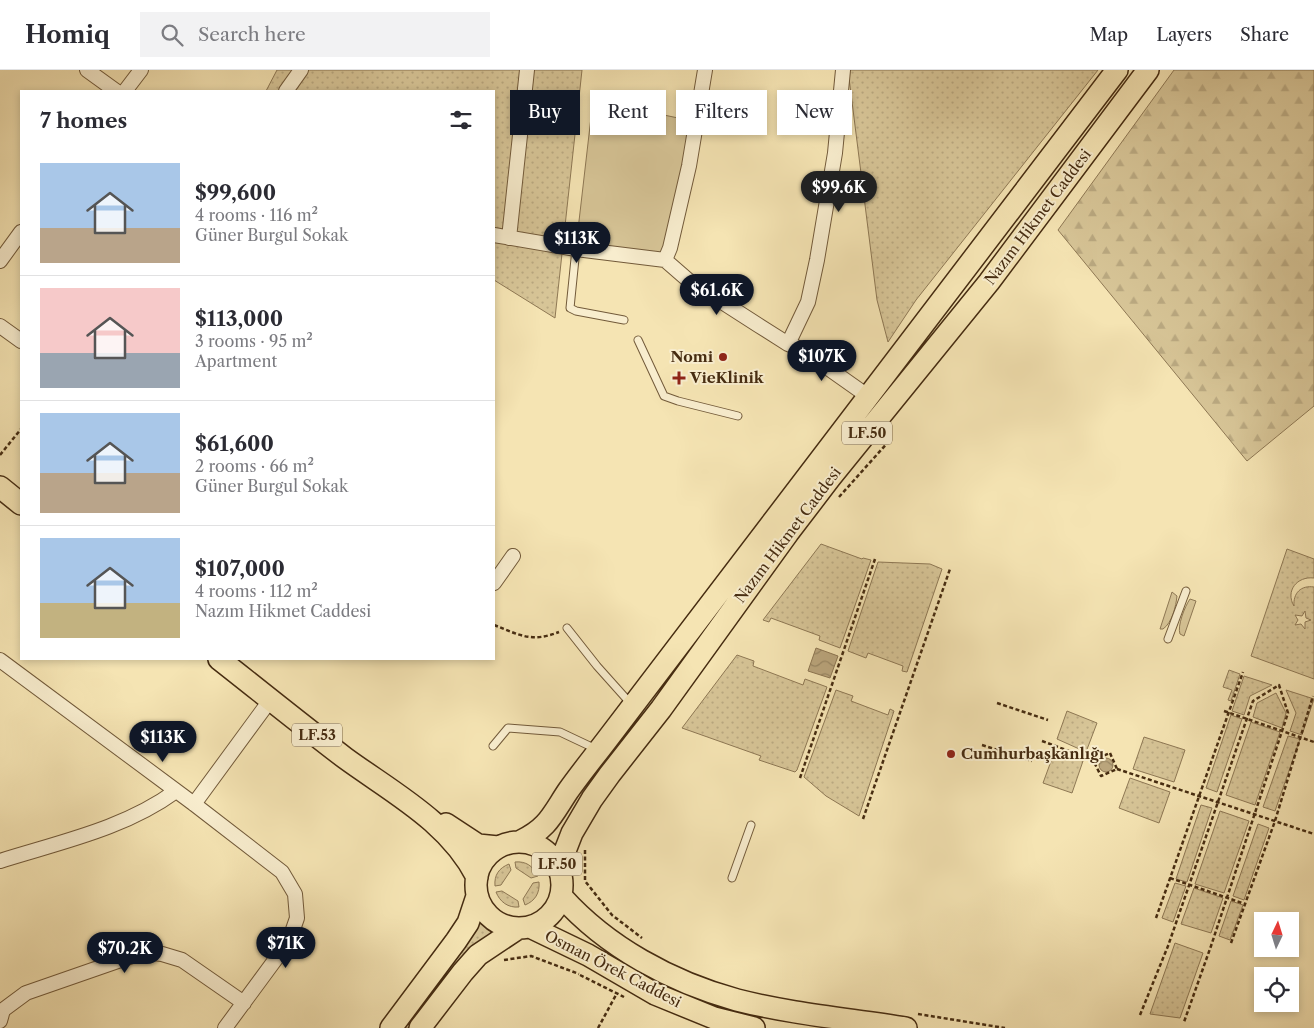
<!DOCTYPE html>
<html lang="en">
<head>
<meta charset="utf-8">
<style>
  :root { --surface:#fff; --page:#f2f2f3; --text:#2b2b33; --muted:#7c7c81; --line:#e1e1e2; --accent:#111827 }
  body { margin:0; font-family:"Libre Caslon Text",serif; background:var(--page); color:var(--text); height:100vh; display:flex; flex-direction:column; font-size:19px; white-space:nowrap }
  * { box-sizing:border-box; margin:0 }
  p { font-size:16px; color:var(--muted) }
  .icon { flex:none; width:28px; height:28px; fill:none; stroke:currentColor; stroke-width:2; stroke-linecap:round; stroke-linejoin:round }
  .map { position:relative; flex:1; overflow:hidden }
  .drawer { position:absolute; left:20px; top:20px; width:475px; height:570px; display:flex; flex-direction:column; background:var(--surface); border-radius:0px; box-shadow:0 2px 8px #0003 }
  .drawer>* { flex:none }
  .guide { position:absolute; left:510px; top:20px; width:475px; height:45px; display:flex; gap:10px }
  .needle { width:32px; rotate:4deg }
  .tools { position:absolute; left:1254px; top:842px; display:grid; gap:10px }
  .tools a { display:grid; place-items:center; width:45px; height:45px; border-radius:0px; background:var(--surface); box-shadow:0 2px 8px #0003; font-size:25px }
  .price { position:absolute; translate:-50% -42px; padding:0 11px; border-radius:18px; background:var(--accent); color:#fff; font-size:16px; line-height:32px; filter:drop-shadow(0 1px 2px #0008) }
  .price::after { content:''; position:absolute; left:50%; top:30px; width:15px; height:11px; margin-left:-8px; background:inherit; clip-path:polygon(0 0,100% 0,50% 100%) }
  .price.selected { background:#222; color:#fff }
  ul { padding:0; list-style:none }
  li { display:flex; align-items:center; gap:15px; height:125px; padding:0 20px }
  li+li { border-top:1px solid var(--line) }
  li span { display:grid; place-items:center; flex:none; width:140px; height:100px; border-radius:0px; color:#555 }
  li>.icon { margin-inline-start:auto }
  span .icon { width:60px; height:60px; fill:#fffc; stroke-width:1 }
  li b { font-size:21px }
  h2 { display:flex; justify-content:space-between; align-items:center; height:60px; padding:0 20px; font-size:21px }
  .chip { padding:0 18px; border-radius:0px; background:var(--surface); box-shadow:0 2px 8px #0003; font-size:18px; line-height:45px }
  .chip.selected { background:var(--accent); color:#fff }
  header { display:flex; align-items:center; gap:30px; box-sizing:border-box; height:70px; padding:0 25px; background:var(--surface); border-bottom:1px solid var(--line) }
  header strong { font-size:24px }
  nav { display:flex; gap:28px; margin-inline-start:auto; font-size:18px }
  .search { width:350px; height:45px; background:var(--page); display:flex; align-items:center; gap:12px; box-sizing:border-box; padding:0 18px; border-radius:0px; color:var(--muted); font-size:19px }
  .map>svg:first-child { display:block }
</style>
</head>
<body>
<header>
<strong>Homiq</strong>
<div class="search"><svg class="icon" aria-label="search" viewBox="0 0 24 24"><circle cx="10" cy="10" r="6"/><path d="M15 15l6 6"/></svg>Search here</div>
<nav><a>Map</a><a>Layers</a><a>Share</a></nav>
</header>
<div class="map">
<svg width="1314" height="958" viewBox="0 0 1314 958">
  <defs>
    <pattern id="grass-dots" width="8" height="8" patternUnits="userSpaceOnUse" patternTransform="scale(1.25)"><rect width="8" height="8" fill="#d7c597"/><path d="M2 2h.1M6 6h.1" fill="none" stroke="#baa981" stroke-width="1.8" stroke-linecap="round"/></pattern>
    <pattern id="forest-firs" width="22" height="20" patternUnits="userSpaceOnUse" patternTransform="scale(1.25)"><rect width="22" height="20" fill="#d7c597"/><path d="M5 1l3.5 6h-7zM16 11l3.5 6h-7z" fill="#baa981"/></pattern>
    <pattern id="water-waves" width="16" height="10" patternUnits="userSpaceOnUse" patternTransform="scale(1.25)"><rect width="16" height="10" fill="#baa57c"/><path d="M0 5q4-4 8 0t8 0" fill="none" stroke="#998764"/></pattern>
  </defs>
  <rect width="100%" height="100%" fill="#f5e4b3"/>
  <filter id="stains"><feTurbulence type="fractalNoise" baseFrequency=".004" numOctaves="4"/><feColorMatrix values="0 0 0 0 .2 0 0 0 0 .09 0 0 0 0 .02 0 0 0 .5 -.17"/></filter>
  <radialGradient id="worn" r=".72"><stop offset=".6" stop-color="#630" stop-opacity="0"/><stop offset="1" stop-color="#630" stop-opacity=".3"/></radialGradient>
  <path fill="url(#grass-dots)" stroke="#8e7854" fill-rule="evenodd" d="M277,0H582L555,248L494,210V21H266Z
    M848,0H1098L916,230L888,272L877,230Z
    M821,474L862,489L863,488L871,490L840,578L819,570L820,566L771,548L769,552L763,550Z
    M1287,479L1314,489V508C1297,506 1285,521 1294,536C1293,523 1301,515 1314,517V609L1251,586ZM1305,541L1306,548L1311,550L1305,552V559L1301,554L1295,555L1298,550L1295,545L1302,546Z
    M878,492L930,494L942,499L907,602L902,601L903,596L868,583L866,588L848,581Z
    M737,585L754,591L753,596L803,615L805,609L827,617L797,700L795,702L759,690L761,686L682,658Z
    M1229,600L1240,604L1231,631L1228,630L1232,620L1223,617Z
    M1244,606L1272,615L1250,626L1244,645L1232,641Z
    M836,620L853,626L851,631L888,645L890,639L894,641L859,746L826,726L804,707Z
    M1286,620L1314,629L1302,665L1290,661L1296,643Z
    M1276,623L1286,643L1282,658L1253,647L1257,633Z
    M1067,641L1097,653L1086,682L1057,669Z
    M1231,645L1242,649L1217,722L1206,718Z
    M1251,652L1280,662L1255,735L1226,725Z
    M1288,666L1300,669L1275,741L1263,737Z
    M1144,667L1185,680L1174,712L1133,699Z
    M1054,683L1083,691L1072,723L1043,713Z
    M1130,708L1170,722L1159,753L1119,738Z
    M1201,735L1212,738L1187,812L1176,809Z
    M1220,741L1249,751L1224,823L1195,814Z
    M1258,754L1269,758L1244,830L1233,826Z
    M515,792C526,791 533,796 538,806L531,808L516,798Z
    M509,794L511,800L501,815L495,816C494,805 499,798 509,794Z
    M539,812C540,823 535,831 525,835L523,829L533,813Z
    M1175,813L1186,816L1173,852L1162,848Z
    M1194,818L1223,828L1211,863L1181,854Z
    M502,821L518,831L519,837C508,838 500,832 496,822Z
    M1231,831L1243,835L1230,870L1219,866Z
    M477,849L491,862L454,903L411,958H401Z
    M1175,873L1203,883L1180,948L1150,944Z"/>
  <path fill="url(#forest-firs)" stroke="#8e7854" d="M1174,0H1314V336L1247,391L1058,160Z"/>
  <path fill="#d7c597" stroke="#8e7854" d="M593,30L697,52L665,190L576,177Z
    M1172,522L1177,526C1176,536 1172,553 1163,559H1160Z
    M1190,529L1196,531L1184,566L1180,564C1177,556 1185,536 1190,529Z"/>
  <path fill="url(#water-waves)" stroke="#8c7551" d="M816,578L838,586L830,608L808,601Z
    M1099 695a7 7 0 1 1 14 0a7 7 0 1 1-14 0Z"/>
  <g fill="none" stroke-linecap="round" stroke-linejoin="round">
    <defs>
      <path id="lane" d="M576,179L570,238L576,241L624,250
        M638,270L664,326L678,331L738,346
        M567,558L597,596L631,634
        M1168,569L1186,521
        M493,676L508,658L560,662L596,679
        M732,808L751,755"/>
      <path id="street" d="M87,0L116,21
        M125,21L141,0
        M286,21L301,0
        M494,165L576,179L665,190L688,210L758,255L788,274L801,279L869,327
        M509,168L527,0
        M665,190L670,178L689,96L705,0
        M0,191L21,162
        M0,256L21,271
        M788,274L808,232L817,190L835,83L843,0
        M494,513L513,486
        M0,590L194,734L282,802L295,824L297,848L289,871L225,958
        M194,734L271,629
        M0,791C60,772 124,759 176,721
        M0,951L3,940L26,923L144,882L162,884L182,890L244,933"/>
      <path id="primary" d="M0,417L21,434
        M219,589C261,622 303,656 345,688C393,723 449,752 477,807
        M446,754L478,775L498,777
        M521,771C548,758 552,745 568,721C580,704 593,688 606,671L1117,0
        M476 815a43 43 0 1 1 86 0a43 43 0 1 1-86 0Z
        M561,801L565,781L572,763L592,729L610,704L661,639L788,463L830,408L989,212L1148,0
        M562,827C607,877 671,912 737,930C792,944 850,949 906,958
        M530,857L588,885L655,924L714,948L754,958
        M391,958L456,871L468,853L477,826
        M420,958L463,902L478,885L517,859"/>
    </defs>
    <use href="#lane" stroke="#725a3a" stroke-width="9"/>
    <use href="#street" stroke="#725a3a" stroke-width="16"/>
    <use href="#primary" stroke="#462c11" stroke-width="24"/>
    <path stroke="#462c11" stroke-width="2.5" stroke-dasharray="4 2.5" stroke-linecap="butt" d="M0,385L21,359
      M839,427L890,370
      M494,555C520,565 531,573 559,562
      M997,633L1048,650
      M1224,641L1314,672
      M1042,671L1093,690
      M982,675L1032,691
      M1110,683L1117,699L1101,706L1093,690Z
      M1117,699L1314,764
      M800,708L875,489
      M863,749L950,499
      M585,780V811L612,845L642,868
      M1170,808L1245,834
      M1156,848L1243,602
      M1231,873L1275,751L1313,626
      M504,890L531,886L579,904
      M580,905L624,927
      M918,944L1005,958
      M1140,945L1168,876L1253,631L1279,615L1288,643L1211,876L1184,952
      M598,958L616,925"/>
    <use href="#lane" stroke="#f8edce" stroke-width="7"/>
    <use href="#street" stroke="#f8edce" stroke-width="14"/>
    <use href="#primary" stroke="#f5e4b3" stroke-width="21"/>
  </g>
  <g fill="#8f2418" stroke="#f8edce" stroke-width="2">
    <circle cx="723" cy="287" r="5"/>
    <path d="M676.5 300.5h5v5h5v5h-5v5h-5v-5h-5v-5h5z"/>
    <circle cx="951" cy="684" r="5"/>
  </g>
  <g text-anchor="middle" stroke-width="4" stroke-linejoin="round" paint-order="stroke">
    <g fill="#f8edce" stroke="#7b664a" stroke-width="1">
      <rect x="842" y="351.5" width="50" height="23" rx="4"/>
      <rect x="292" y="653.5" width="50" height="23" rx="4"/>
      <rect x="532" y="782.5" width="50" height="23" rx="4"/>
    </g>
    <g font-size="14" font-weight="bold" fill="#462c11">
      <text x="867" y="368">LF.50</text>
      <text x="317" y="670">LF.53</text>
      <text x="557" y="799">LF.50</text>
    </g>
    <g font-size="15" fill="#462c11" stroke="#f8edce">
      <text transform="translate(1038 147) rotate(-53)" y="5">Nazım Hikmet Caddesi</text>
      <text transform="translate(788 465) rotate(-53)" y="5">Nazım Hikmet Caddesi</text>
      <text transform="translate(613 899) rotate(27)" y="5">Osman Örek Caddesi</text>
    </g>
    <g font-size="15" font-weight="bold" fill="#462c11" stroke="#f8edce" text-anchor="start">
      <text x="713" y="292" text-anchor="end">Nomi</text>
      <text x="690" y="313">VieKlinik</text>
      <text x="961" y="689">Cumhurbaşkanlığı</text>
    </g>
  </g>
  <rect width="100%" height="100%" filter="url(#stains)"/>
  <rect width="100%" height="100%" fill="url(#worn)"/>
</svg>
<div class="tools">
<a><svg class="needle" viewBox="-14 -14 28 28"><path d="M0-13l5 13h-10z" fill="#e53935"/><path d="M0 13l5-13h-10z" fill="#7c7c81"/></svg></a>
<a><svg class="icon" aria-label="locate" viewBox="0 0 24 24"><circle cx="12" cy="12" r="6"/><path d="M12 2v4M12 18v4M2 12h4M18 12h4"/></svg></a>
</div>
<b class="price selected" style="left:839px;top:143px">$99.6K</b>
<b class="price" style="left:577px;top:194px">$113K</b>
<b class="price" style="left:717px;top:246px">$61.6K</b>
<b class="price" style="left:822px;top:312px">$107K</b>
<b class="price" style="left:163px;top:693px">$113K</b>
<b class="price" style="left:286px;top:899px">$71K</b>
<b class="price" style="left:125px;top:904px">$70.2K</b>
<div class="guide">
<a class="chip selected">Buy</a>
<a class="chip">Rent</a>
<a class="chip">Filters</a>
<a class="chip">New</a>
</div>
<section class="drawer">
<h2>7 homes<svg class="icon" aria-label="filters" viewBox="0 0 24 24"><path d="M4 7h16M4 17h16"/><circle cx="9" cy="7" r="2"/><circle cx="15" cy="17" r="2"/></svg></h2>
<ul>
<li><span style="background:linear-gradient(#a9c7e8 65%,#b9a48a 0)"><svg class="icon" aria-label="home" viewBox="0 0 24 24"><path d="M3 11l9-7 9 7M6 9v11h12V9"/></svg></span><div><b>$99,600</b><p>4 rooms · 116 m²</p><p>Güner Burgul Sokak</p></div></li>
<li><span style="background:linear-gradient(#f6c9c9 65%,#9aa5b1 0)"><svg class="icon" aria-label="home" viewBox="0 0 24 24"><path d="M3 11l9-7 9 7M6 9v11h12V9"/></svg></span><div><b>$113,000</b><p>3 rooms · 95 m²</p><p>Apartment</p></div></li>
<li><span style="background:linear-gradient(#a9c7e8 60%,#b9a48a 0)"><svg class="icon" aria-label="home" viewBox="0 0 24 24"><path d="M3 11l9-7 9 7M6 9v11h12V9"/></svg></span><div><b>$61,600</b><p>2 rooms · 66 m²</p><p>Güner Burgul Sokak</p></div></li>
<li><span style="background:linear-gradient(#a9c7e8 65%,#c2b280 0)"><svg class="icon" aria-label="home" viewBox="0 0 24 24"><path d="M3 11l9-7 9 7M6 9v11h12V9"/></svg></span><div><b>$107,000</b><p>4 rooms · 112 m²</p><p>Nazım Hikmet Caddesi</p></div></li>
</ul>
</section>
</div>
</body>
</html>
